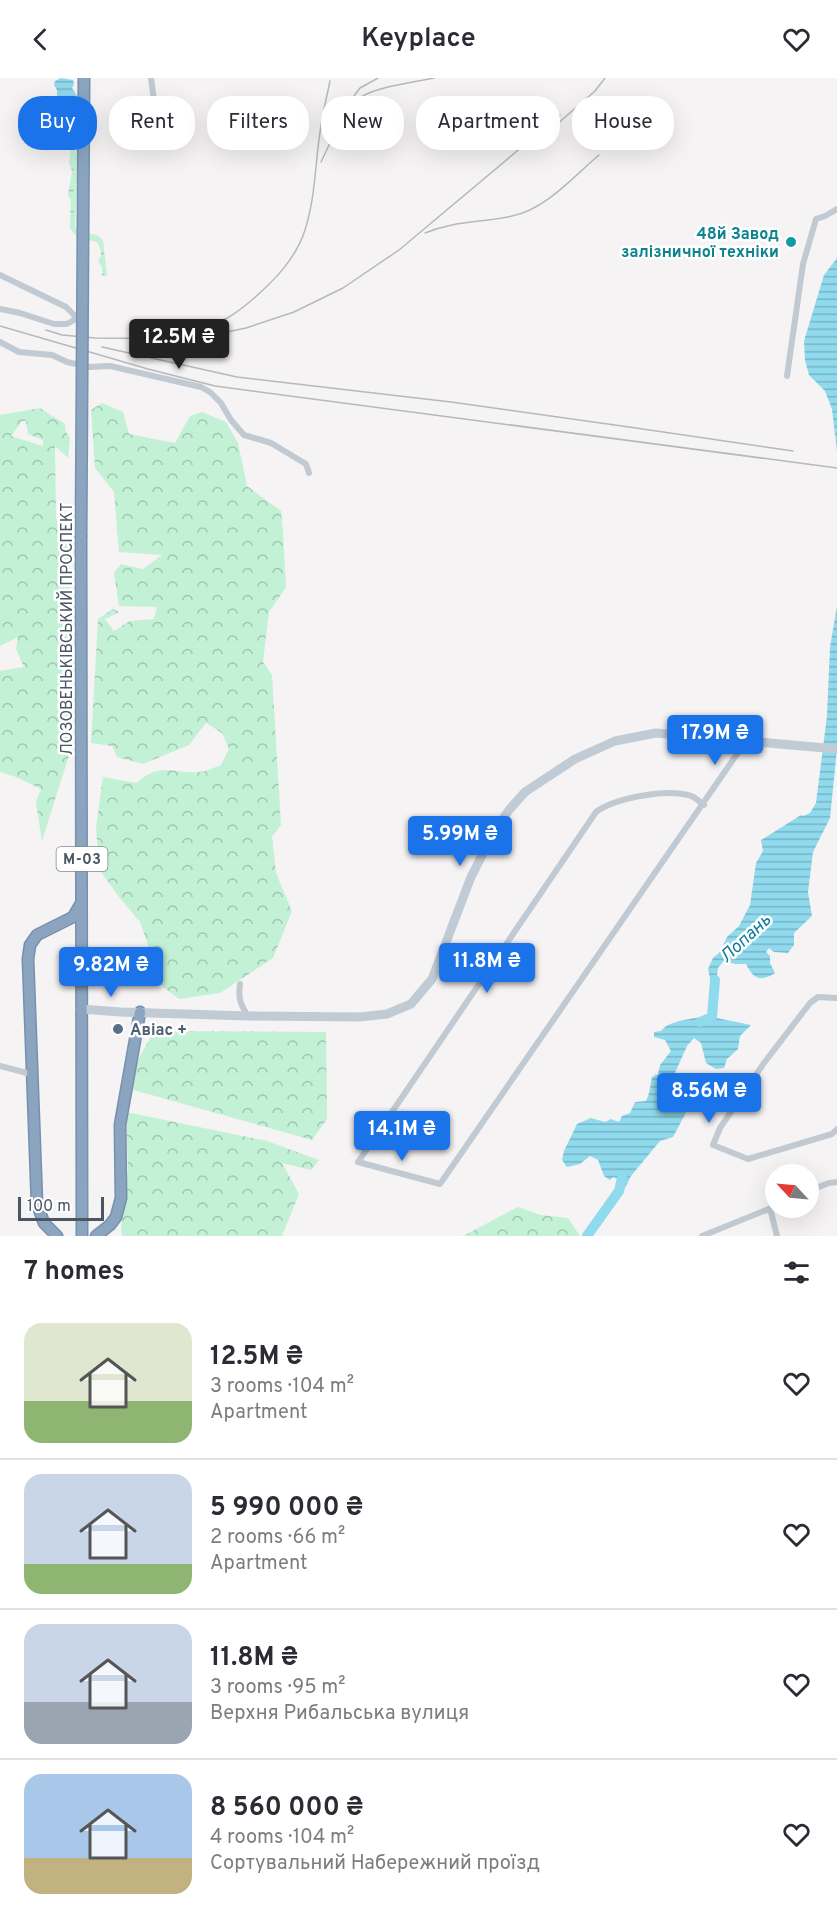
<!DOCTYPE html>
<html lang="en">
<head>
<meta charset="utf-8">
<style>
  :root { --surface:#fff; --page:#f7f7f7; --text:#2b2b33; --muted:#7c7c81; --line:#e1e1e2; --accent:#1a73e8 }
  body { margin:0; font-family:Overpass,sans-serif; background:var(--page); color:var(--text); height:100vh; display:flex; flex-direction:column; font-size:22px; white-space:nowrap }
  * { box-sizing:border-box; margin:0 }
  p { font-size:20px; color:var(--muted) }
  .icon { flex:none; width:33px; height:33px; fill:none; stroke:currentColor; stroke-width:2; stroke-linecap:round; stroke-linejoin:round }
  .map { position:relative; height:1158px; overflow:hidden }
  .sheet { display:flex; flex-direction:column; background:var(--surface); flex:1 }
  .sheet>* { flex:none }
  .hud { position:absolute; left:18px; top:18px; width:801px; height:54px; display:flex; gap:12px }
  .needle { width:39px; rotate:296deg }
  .buttons { position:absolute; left:765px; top:1086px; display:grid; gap:12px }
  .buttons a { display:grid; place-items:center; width:54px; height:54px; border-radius:50%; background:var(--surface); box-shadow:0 6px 24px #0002; font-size:30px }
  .scale { position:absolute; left:18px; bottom:15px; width:86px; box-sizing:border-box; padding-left:6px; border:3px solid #4a5661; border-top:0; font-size:16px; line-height:21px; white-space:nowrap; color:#4a5661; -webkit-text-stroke:4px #fff; paint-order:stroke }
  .price { position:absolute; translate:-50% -51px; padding:0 14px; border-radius:6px; background:var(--accent); color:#fff; font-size:20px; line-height:39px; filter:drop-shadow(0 2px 3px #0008) }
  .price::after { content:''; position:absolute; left:50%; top:36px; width:18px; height:14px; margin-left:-9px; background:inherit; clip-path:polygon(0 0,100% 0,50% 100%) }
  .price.current { background:#222; color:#fff }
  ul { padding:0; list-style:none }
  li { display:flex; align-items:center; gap:18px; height:150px; padding:0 24px }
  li+li { border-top:2px solid var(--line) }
  li span { display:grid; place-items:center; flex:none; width:168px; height:120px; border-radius:18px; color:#555 }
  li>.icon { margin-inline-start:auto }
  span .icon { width:72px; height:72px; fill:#fffc; stroke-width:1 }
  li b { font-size:26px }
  h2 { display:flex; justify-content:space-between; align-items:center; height:72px; padding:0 24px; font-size:26px }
  .pill { padding:0 21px; border-radius:24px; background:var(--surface); box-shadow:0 6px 24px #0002; font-size:21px; line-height:54px }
  .pill.current { background:var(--accent); color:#fff }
  header { display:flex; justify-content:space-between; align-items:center; height:78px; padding:0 24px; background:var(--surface); font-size:27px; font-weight:600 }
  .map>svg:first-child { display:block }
</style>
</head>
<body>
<header><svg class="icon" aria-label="back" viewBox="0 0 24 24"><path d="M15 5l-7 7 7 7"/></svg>Keyplace<svg class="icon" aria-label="heart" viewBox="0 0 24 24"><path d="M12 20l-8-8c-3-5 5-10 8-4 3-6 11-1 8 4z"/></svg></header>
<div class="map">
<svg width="837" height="1158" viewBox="0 0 837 1158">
  <defs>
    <pattern id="forest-crowns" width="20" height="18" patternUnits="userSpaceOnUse" patternTransform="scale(1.5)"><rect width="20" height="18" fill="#c3f1d5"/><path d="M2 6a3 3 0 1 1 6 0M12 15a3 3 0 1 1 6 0" fill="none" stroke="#a0c6b0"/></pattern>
    <pattern id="wetland-marsh" width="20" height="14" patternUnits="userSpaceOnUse" patternTransform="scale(1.5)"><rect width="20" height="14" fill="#c3f1d5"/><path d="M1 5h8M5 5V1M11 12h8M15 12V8" fill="none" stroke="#a0c6b0"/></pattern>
    <pattern id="water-rules" width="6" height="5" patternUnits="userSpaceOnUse" patternTransform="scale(1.5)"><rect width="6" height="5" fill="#90daee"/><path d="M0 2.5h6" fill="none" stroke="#78b4c4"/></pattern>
  </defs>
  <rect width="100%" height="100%" fill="#f5f3f3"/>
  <path fill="url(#forest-crowns)" fill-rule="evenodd" d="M102,325L123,334L129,356L175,365L190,338L202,334L226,344L238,365L247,408L281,433L283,454L286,509L269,534L263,584L272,597L281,747L272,759L276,795L292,833L273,880L220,915L179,921L163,909L140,844L119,819L99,791L96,749L103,699L136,705C163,683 170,696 199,694C206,694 215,689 221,687L229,671L222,655L206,645L189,667L143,686L117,679L112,668L91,665L98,541L113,531L120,534L105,541L114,553L130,543L154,541L157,529L119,528L114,495L121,486L143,491L162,477L119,474L114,414L95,390L91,332Z
    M40,330L65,346V352L70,360L68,380L55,368L56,440L70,459L71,671L42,763L36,724L41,711L16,699L0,694V593L24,589L16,571L18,559L0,568V337ZM22,343H26L28,356L43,362V368L11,358Z
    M154,953L326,954L327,1041L312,1062L130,1011L139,980Z
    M126,1034L267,1063L319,1082L311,1092L282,1085L299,1116L282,1158H122L121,1148L128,1093Z
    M518,1129L541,1137L568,1140L580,1158H463Z"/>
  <path fill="url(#wetland-marsh)" d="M71,68H76L78,71L75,149L79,154L97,157L103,162L107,198H102V189L98,183C103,177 101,170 97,164L77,159L70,150L71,122L68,117L72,93L69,85Z"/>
  <path fill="url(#water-rules)" d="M61,0L73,2L74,6L72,10L81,24L87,55L77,56L65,52L57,26V12L54,7L55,3Z
    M837,180V373L832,331L825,313L809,297L805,282L804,263L824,197Z
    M837,528V671L830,740L813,774L808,814L812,838L794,855V867L788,875L774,874L769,870L766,874L770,878V885L775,895C760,905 753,900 746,886H735L724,883L718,890L714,918L708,891L713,880L720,874L727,859L739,848L750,827L756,785L763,773L761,762L801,737L803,738L810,735L816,725L827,638L830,569Z
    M707,938L751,947L740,958L738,971L727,981L724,990L716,991L706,985L701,965L694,960L687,968L674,997L665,1001L658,1014H676L671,1020L676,1023L686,1021L690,1027L673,1059L660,1063L631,1098L625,1110L619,1113L618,1101L613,1099L610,1102L604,1098L598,1082L590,1078L580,1086L567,1089L562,1082L564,1073L577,1046L591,1040L605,1044L611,1041L619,1044L622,1038L630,1035L635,1024L646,1023C650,1015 650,1008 652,999L658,996L660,987L671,973L665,962L654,959V954L661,953C669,942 693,941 707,938Z"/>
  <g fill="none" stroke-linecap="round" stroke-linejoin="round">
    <path stroke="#90daee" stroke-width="10" d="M700,944L712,939L715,902
      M587,1158L619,1113L622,1100"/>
    <defs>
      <path id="highway" d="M81,459L82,1158
        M57,1158L44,1145L37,1126L28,881L30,867L37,857L73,839L80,827
        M96,1158L110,1147L116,1139L121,1120L120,1047L140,934"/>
    </defs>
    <use href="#highway" stroke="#7690ad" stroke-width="13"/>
    <path stroke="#c1cad2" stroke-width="6" d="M151,0L159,60
      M0,197L66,229L75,238L74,242L67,246H54L20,235L0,231
      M0,264L19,274L52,277L67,284L89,289L110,288L201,309L210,314L221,325L231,342L244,357L271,365L306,386L309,395
      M787,298L803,186L816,141L825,138L837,131
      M704,727C699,723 694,718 688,717C664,711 615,720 596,734L358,1084L440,1106L746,663
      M240,906C238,920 240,926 248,938
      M837,920L818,919L810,925L764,985L720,1050L713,1067L748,1081L832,1056L837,1051
      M0,988L31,996
      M808,1113L829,1105L837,1104
      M770,1130L777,1158
      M702,1158L776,1128"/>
    <path stroke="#c1cbd6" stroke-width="9" d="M81,931L121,934L248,938L359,939L387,936L411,926L432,901L471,799L494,754L509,732L525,714L575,681L615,663L656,655L837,671"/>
    <use href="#highway" stroke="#8ba5c1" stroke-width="10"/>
    <path stroke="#b5b8bd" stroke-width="1.5" d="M351,22L360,10L378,0
      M556,47L595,13L605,0
      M335,54C342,42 350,29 360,20C373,9 416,4 434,0
      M321,84L339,46
      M425,155C457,142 481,145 512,138C546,131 573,99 599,77
      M0,248L148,291L215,308L837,390
      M198,251C220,247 237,235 253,221C275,202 296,180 305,152C316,118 315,82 321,48C323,33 327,18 330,3
      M46,252L62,257L95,260L193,261L246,250L294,234L343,210L399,172L560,37
      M102,269L237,299L451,324L629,349L793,373"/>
    <defs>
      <path id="highway-bridge" d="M81,459L84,0"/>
    </defs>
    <use href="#highway-bridge" stroke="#7690ad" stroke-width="13" stroke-linecap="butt"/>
    <use href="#highway-bridge" stroke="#8ba5c1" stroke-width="10"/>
  </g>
  <circle fill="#0f9aa8" stroke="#fff" stroke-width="2" cx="791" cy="164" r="6"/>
  <circle fill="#5c6f8a" stroke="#fff" stroke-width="2" cx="118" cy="951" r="6"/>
  <g text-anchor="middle" stroke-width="5" stroke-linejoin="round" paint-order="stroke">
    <rect fill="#fff" stroke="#808990" stroke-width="1.5" x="56.5" y="769" width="51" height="24" rx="4.5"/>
    <g font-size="15" font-weight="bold" fill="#4a5661">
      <text x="82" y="786">М-03</text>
    </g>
    <g font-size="16" font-weight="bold" fill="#0d838f" stroke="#fff" text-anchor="end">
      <text x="779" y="161">48й Завод<tspan x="779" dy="18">залізничної техніки</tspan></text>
    </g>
    <g font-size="16" fill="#4a5661" stroke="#fff">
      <text transform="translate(66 551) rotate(-90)" y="6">ЛОЗОВЕНЬКІВСЬКИЙ ПРОСПЕКТ</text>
    </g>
    <g font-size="16" font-weight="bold" fill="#4e5e75" stroke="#fff" text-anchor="start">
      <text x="130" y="957">Авiас +</text>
    </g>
    <g font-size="18" font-style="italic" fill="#0c7c9b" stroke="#fff">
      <text transform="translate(745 860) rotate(-43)" y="6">Лопань</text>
    </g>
  </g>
</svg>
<div class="buttons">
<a><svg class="needle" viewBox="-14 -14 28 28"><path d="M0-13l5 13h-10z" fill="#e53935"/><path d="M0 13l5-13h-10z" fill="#7c7c81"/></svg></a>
</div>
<div class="scale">100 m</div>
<b class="price current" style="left:179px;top:292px">12.5M ₴</b>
<b class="price" style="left:715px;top:688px">17.9M ₴</b>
<b class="price" style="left:460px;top:789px">5.99M ₴</b>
<b class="price" style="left:487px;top:916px">11.8M ₴</b>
<b class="price" style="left:111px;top:920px">9.82M ₴</b>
<b class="price" style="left:709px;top:1046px">8.56M ₴</b>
<b class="price" style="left:402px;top:1084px">14.1M ₴</b>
<div class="hud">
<a class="pill current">Buy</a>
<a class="pill">Rent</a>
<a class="pill">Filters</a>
<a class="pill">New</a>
<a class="pill">Apartment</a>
<a class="pill">House</a>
</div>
</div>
<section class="sheet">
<h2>7 homes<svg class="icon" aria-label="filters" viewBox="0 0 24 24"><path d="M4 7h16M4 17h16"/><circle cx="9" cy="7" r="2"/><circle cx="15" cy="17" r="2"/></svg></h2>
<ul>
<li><span style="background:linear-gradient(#dfe7d0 65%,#8fb573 0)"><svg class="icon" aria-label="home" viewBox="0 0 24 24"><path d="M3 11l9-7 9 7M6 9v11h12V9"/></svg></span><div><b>12.5M ₴</b><p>3 rooms · 104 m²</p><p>Apartment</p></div><svg class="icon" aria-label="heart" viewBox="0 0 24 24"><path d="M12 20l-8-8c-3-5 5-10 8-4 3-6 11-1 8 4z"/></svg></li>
<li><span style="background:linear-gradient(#c9d6e8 75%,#8fb573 0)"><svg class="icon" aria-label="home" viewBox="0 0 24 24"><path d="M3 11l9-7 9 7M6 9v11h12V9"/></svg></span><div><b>5 990 000 ₴</b><p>2 rooms · 66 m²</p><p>Apartment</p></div><svg class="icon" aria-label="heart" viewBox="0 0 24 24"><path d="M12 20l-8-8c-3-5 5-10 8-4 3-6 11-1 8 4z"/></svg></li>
<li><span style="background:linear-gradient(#c9d6e8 65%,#9aa5b1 0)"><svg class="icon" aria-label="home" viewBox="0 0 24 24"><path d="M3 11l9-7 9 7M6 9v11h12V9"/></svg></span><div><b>11.8M ₴</b><p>3 rooms · 95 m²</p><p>Верхня Рибальська вулиця</p></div><svg class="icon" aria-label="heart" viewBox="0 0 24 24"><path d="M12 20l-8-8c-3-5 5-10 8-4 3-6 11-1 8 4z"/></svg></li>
<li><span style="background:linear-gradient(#a9c7e8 70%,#c2b280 0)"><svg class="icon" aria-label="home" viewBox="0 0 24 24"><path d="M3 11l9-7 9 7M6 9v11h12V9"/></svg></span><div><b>8 560 000 ₴</b><p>4 rooms · 104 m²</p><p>Сортувальний Набережний проїзд</p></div><svg class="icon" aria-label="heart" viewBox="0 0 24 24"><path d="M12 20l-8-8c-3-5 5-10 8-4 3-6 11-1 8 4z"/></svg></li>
</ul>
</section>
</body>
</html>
